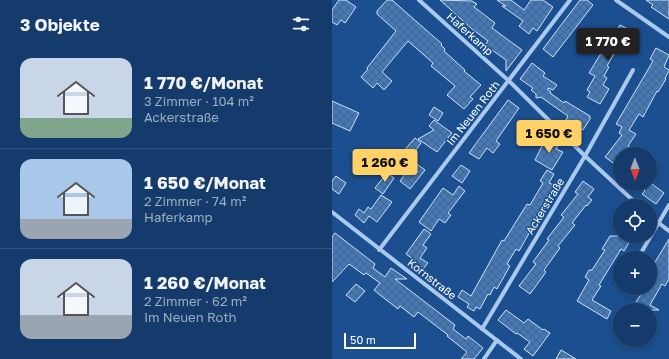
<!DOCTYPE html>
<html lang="de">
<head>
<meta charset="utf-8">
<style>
  :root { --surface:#143b6b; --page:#214673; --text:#f1f3f6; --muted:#9dadc1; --line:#33557e; --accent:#ffd166 }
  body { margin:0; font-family:"Golos Text",sans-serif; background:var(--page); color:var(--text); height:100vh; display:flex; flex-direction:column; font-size:15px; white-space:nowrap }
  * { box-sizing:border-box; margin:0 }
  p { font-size:13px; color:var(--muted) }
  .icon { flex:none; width:22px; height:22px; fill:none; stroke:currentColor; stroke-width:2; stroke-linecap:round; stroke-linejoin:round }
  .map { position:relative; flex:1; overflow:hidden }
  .panel { display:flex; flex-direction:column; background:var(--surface); width:332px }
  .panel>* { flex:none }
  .needle { width:26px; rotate:179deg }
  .controls { position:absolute; left:281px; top:147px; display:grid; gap:8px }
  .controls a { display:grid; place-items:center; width:44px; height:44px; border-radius:50%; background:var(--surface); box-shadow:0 2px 6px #0003,0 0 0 1px var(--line); font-size:20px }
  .scale { position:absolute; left:12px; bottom:10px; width:72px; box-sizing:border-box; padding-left:4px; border:2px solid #fff; border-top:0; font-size:11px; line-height:14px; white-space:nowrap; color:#fff; -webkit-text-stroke:3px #1b4f8f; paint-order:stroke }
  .price { position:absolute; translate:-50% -34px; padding:0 9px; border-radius:4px; background:var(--accent); color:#111; font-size:13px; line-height:26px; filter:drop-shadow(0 1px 2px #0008) }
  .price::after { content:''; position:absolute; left:50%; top:24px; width:12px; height:9px; margin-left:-6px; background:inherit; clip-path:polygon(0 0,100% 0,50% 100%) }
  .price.on { background:#222; color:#fff }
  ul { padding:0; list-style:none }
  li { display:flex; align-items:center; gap:12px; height:100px; padding:0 20px }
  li+li { border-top:1px solid var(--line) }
  li span { display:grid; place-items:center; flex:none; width:112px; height:80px; border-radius:12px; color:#555 }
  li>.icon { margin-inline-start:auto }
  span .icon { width:48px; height:48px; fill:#fffc; stroke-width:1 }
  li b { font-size:17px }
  h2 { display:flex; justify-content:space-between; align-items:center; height:48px; padding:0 20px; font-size:17px }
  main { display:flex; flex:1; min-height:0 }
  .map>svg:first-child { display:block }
</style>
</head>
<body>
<main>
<section class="panel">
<h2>3 Objekte<svg class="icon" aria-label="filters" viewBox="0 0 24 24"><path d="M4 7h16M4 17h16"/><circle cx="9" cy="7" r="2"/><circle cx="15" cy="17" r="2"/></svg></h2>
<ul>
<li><span style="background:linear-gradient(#c9d6e8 75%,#7fa58c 0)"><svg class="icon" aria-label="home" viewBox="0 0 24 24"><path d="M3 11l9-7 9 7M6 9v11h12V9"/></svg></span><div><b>1 770 €/Monat</b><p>3 Zimmer · 104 m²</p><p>Ackerstraße</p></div></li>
<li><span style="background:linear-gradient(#a9c7e8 75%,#9aa5b1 0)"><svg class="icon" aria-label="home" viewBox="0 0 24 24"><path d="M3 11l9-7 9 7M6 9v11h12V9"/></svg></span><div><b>1 650 €/Monat</b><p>2 Zimmer · 74 m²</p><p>Haferkamp</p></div></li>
<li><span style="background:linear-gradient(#c9d6e8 70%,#9aa5b1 0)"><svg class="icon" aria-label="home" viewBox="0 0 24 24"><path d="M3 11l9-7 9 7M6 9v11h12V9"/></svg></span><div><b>1 260 €/Monat</b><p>2 Zimmer · 62 m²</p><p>Im Neuen Roth</p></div></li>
</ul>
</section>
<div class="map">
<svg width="337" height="359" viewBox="0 0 337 359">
  <defs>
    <pattern id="building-cross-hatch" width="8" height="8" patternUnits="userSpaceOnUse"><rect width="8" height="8" fill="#4478b7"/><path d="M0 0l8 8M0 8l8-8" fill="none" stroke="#486282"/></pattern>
  </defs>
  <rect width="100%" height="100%" fill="#1b4f8f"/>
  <path fill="url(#building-cross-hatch)" stroke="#cfe3fa" d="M7,0H14L24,7L13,23L9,20L5,25L0,22V10Z
    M55,0H60L110,44L109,45L113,49L112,51L133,70L132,71L149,85L138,97L141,99L132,109L115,95L123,86L99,66L101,63L76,41L50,72L60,81L52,90L45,83L41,88L29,77L36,69L35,68L64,31L45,14V11Z
    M108,0L140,1L145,4L142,7L163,23L160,28L190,50L174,71V60L153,45L156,41L140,29Z
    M165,0H179L192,10L199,0H211L221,7L205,31L201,28L197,34L187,26L191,21L170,6H174Z
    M248,0H255L261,5L221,57L211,49Z
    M314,0H337V19L319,7L321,5Z
    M288,25L306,34L301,44L296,41L291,50L286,47L275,66L277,67L272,76L275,78L271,85L277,89L268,104L255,97L258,92L255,90L263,76L257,73L271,50L269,49L274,40L278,42Z
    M324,48L337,55L332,67L337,70V71L333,78L334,79L326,92L325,91L311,117L307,114L297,130L304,134L296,146L307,154H288V168L273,157L290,135L287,133L290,127L284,124L321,61L318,59Z
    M200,63L213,73L211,76L225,85L221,90L216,88V90L219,92L218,93L232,103L233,101L258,116V119L251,130L234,120L236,116L213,100L209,97L204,98V94L199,90L201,88L188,79Z
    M176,100L187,108L164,141L168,144L161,153L155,148L147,159L137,153Z
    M0,101L27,113L18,131L0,123Z
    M102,107L111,113L106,121L97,115Z
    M102,120L120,133L105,152L86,139L102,130L97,126Z
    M83,138L89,143L78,158L71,152Z
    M217,138L227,144L224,149L231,152L220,170L203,160L212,142L214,143Z
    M82,162L93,170L78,189L68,181Z
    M129,165L138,171L130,183L120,176Z
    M215,170L222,174L217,183L224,186L223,190L210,213L208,211L199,227L200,228L187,251L184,249L175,264L178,266L165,289L162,287L158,295L156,294L148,309L144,307L142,311L135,307L137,304L126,297L130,290L139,296L170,240L172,241L195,204L198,205L201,200L211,183L208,181Z
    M55,173L62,178L51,194L43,188Z
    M4,176L14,183L7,194L0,189V181Z
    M251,181L262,189L256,197L260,200L255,206L254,205L240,223L243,225L226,246L228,248L212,270L214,272L198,294L187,286L204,264L201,262L217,240L215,239L232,217L229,215L246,194L243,192Z
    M303,184H320L332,193L324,204L310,194L313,191Z
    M127,186L133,191L116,213L119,215L113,223L107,219L99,231L87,222L111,188L121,195Z
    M49,195L60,202L45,222L37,216L32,223L23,215L27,209L32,213L36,207L39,209Z
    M92,229L99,234L91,245L95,248L88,258L96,263L91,269L83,264L85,262L74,254Z
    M3,233L43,264L41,268L53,277L59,268L75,279H63L123,325L121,329L134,339L136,336L151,348L142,359H129L135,352L115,336L116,335L86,312L82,317L68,306L66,309L48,295L42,290L48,283L34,273L32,275L17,264L0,282V237Z
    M278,236H301L292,251L289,249L267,285L269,286L260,300L279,311L275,319L245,301L257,280L253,277L257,270H260L273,250L270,249Z
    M337,239V279L333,286L330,284L318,305L327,310H299L313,288H318V279L324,270L320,267Z
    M24,284L33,291L23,302L14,295Z
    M174,310L192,323L196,319L211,330L212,329L218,333L201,356L192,349L198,342L185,333L184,334L166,320Z
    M229,350L244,359H224Z"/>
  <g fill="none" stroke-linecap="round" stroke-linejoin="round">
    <path stroke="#a9c9ee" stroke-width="4" d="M87,0L177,81L253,156L307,206
      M284,0L337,37
      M0,212L189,359
      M318,216L337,231
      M47,250L238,0
      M306,258L337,205
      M150,329L253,156L301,70
      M152,359L165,340"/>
  </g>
  <g text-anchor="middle" stroke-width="3" stroke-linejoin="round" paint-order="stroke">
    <g font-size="11" fill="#fff" stroke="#1b4f8f">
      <text transform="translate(138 34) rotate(42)" y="4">Haferkamp</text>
      <text transform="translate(141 113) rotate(-52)" y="4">Im Neuen Roth</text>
      <text transform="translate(213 206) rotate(-59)" y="4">Ackerstraße</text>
      <text transform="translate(100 279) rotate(38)" y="4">Kornstraße</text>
    </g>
  </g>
</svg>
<div class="controls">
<a><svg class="needle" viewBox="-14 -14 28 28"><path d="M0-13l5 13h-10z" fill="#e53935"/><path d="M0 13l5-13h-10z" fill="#9dadc1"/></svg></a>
<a><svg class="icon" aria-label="locate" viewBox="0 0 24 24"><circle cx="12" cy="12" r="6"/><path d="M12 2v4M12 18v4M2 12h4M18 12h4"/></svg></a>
<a>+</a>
<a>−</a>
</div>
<div class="scale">50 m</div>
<b class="price on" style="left:276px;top:62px">1 770 €</b>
<b class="price" style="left:217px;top:154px">1 650 €</b>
<b class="price" style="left:53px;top:183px">1 260 €</b>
</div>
</main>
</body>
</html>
